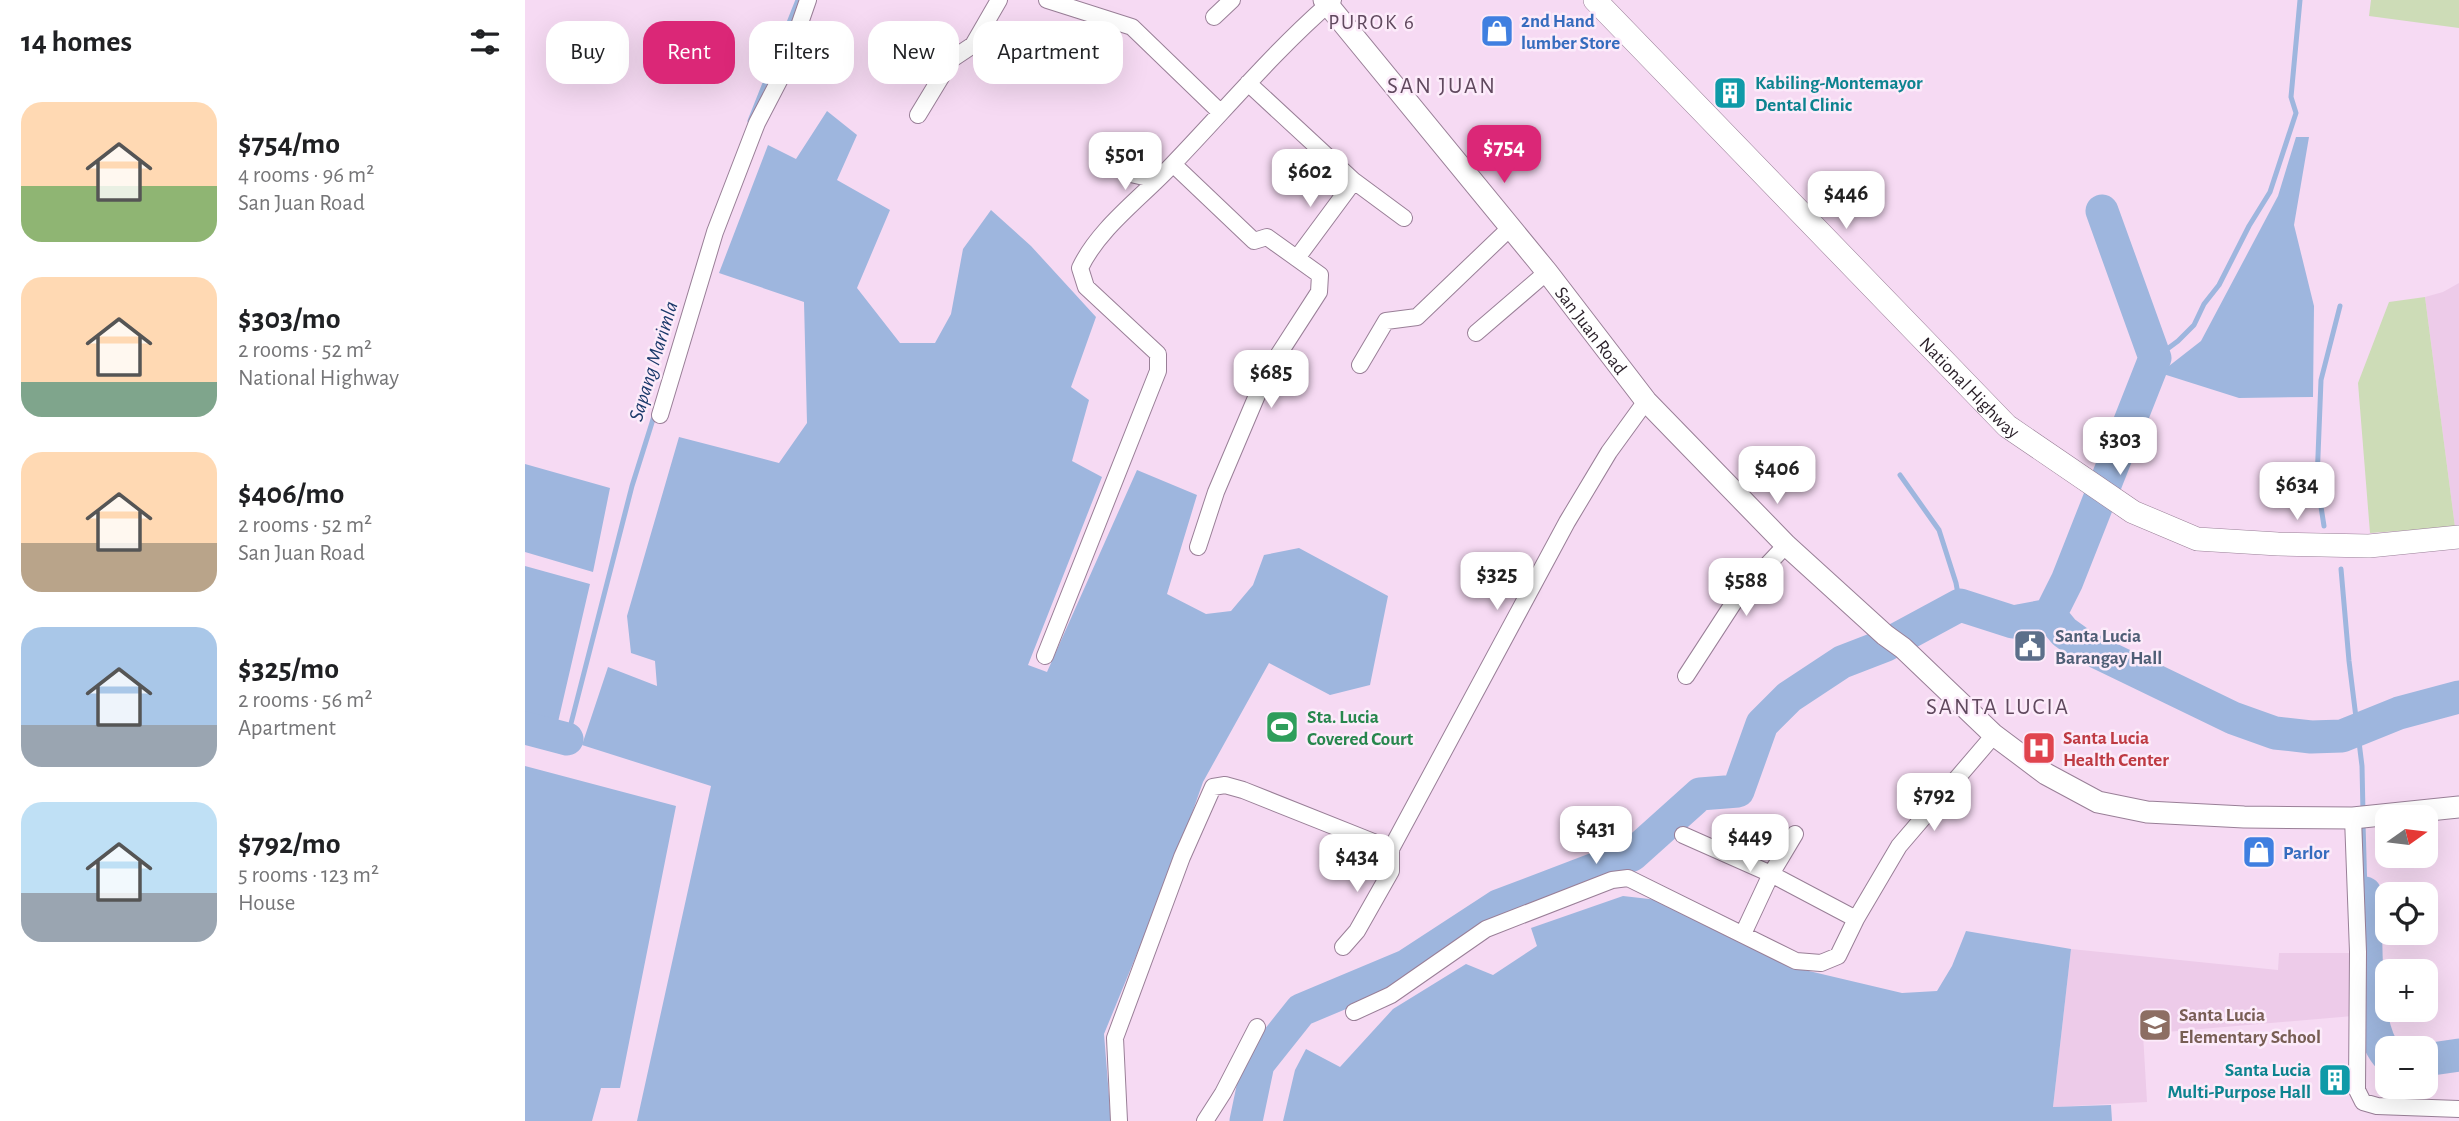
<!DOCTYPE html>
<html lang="en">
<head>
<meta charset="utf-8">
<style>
  :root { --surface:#fff; --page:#f2f2f2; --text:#202124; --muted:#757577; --accent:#db2777 }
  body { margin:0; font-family:"Alegreya Sans",sans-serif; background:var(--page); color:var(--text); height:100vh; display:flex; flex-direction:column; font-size:26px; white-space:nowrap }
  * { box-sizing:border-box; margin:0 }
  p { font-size:23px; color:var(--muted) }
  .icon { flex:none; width:38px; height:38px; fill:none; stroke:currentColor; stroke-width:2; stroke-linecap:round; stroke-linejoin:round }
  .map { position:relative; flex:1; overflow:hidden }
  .drawer { display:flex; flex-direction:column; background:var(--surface); width:525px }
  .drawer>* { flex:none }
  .top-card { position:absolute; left:21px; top:21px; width:665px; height:63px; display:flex; gap:14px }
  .needle { width:46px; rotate:76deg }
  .fabs { position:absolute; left:1850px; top:805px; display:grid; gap:14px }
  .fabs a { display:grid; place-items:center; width:63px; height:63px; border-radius:14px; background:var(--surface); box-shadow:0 7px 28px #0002; font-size:35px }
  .price { position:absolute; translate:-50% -60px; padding:0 16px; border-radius:14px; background:#fff; color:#222; font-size:23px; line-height:46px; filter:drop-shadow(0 2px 4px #0008) }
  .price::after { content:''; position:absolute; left:50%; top:42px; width:21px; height:16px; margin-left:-10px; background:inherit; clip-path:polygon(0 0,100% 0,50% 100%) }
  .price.on { background:var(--accent); color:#fff }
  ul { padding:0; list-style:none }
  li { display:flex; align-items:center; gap:21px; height:175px; padding:0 21px }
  li span { display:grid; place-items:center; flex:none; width:196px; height:140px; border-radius:21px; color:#555 }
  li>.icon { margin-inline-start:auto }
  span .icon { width:84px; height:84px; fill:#fffc; stroke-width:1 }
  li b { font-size:30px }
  h2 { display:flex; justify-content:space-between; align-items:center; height:84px; padding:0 21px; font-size:30px }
  .chip { padding:0 24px; border-radius:21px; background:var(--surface); box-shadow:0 7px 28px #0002; font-size:24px; line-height:63px }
  .chip.on { background:var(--accent); color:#fff }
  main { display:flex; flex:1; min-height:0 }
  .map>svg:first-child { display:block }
</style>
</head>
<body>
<main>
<section class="drawer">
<h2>14 homes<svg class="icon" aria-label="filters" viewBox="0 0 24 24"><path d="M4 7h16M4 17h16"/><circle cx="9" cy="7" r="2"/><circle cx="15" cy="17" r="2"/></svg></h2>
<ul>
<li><span style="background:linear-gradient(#ffd9b3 60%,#8fb573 0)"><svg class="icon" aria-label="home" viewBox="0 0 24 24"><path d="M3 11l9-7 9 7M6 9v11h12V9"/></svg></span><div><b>$754/mo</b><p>4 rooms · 96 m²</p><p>San Juan Road</p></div></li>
<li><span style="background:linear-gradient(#ffd9b3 75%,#7fa58c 0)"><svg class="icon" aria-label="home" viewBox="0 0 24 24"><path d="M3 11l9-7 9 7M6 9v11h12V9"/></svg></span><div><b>$303/mo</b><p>2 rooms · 52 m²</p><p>National Highway</p></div></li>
<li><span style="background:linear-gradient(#ffd9b3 65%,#b9a48a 0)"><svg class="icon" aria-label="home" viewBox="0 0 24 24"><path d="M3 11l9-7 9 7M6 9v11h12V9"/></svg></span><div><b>$406/mo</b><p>2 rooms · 52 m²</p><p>San Juan Road</p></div></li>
<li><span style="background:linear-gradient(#a9c7e8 70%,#9aa5b1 0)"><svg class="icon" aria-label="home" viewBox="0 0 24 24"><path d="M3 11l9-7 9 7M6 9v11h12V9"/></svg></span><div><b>$325/mo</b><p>2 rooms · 56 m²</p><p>Apartment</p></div></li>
<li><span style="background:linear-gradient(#bfe0f5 65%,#9aa5b1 0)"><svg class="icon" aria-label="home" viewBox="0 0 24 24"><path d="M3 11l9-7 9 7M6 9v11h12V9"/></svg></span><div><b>$792/mo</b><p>5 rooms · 123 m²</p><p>House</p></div></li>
</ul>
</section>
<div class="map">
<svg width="1934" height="1121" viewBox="0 0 1934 1121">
  <rect width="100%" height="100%" fill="#f6daf3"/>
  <path fill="#edcbe9" d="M1934,283V527H1930L1900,297L1918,292Z
    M1546,949L1753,970L1754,953H1828V1016L1618,1034L1622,1102L1528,1107Z"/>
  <path fill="#cddcb7" d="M1846,0H1934V28L1844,16Z
    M1900,297L1930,527L1845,533L1833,383L1864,302Z"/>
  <path fill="#9eb6de" d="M302,111L332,135L312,180L365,210L332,288L375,343H410L426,314L438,249L466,210L506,246L571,317L546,387L564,400L547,461L577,477L503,665L522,672L612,470L672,495L642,594L681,614L706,611L728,585L739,555L774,548L863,596L845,685L805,695L744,663L678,782L652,856L579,1034L586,1121H112L186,786L57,745L83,667L132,686L130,661L106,653L102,616L154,437L254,463L282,423L279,302L194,273L243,145L271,159Z
    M1771,137H1784L1769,225L1789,306L1788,397L1714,398L1635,373L1676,341L1753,196Z
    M0,464L85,488L68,572L0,552Z
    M0,566L65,584L33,722L0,713Z
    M0,766L151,806L95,1088H76L67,1121H0Z
    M1098,896L1133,900L1267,967L1377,993L1412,991L1427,966L1441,931L1546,949L1528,1107L1586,1105L1587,1121H758L770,1070L781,1049L815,1067L868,1009L941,964L968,975L1012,946L1006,928Z"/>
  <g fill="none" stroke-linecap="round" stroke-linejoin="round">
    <path stroke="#9eb6de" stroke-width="5" d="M225,121L273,0
      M1630,358L1653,341L1669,325L1679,304L1694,285L1724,226L1745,192L1771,113L1766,97L1775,0
      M1375,475L1414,530L1431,583L1435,605
      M1799,526L1792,481L1796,380L1815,306
      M1816,569L1824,661L1837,766L1838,813
      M42,739L107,486L130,413
      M1838,823L1840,893"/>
    <path stroke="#9eb6de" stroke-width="33" d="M1525,615L1539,632L1557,645L1708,718L1750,733L1786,737L1817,736L1874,713L1934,697
      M0,728L42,739
      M1840,893C1842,934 1836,1024 1862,1055
      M1900,1060L1934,1055
      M721,1121L733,1064L776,1010L881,966L973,906L1107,855L1175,794L1213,791L1237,724L1264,697L1317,662L1361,645L1435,605L1488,622L1525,615L1542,581L1630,358L1577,211"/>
    <defs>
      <path id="minor" d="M522,0L607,27L695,112
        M689,17L707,0
        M723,83L829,181L879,218
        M393,115L427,59L448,45L474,0
        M587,162L606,174L632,180
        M648,164L729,241L742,237L795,275L794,292L741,374L691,492L673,547
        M772,258L829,181
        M951,333L1022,272
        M835,365L861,321L892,317L986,227
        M135,415L190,232L232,123L257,75L283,0
        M520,656L633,371V354L561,287L555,268C574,228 616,198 647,165C700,110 750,50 808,0
        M1161,676L1213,596L1261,545
        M1828,818L1833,952L1832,1090L1838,1102L1852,1106L1934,1109
        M1158,835L1246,874L1331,919
        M1218,934L1246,874L1270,834
        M818,947L832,931L866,871V849L1042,522L1084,452L1121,401
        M829,1012L866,995L961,929L1087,880L1103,878L1271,961L1296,963L1313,956L1331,919L1374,846L1469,735
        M594,1121L590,1038L657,857L688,787L700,785L718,790L866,849
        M680,1121L698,1093L732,1027"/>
      <g id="tertiary">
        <path id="s1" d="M799,0L1022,272L1121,401L1261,545L1360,635L1378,648L1469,735L1521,774L1573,802L1622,812L1719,817L1828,818L1934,807"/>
      </g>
      <g id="secondary">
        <path id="s2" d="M1070,0L1482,426L1608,512L1672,539L1753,544L1844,546L1934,537"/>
      </g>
    </defs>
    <use href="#minor" stroke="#997f97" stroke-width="18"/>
    <use href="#tertiary" stroke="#997f97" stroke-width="23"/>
    <use href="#secondary" stroke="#997f97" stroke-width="24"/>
    <use href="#minor" stroke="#fff" stroke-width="16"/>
    <use href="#tertiary" stroke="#fff" stroke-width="21"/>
    <use href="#secondary" stroke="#fff" stroke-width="23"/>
  </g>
  <defs>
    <symbol id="shop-square" viewBox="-11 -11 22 22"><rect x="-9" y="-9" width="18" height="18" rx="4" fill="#3f7fe0" stroke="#fcebfa"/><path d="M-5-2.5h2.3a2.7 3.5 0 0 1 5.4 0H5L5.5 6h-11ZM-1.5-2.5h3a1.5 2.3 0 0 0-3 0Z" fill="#fff"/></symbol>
    <symbol id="building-square" viewBox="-11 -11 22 22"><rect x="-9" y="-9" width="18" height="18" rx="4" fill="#0f9aa8" stroke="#fcebfa"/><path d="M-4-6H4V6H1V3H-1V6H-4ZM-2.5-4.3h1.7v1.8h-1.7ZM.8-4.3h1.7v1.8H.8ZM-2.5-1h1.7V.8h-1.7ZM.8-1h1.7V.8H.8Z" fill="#fff"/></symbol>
    <symbol id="civic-square" viewBox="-11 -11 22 22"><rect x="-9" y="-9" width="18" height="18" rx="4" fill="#5c6f8a" stroke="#fcebfa"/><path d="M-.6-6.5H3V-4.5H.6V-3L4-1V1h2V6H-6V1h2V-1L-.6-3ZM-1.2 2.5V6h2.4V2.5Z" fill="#fff"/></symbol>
    <symbol id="stadium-square" viewBox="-11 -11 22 22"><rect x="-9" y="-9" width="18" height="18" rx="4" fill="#2e9e5b" stroke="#fcebfa"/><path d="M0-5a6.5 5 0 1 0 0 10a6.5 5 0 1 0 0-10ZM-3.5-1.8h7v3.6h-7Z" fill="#fff"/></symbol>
    <symbol id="hospital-square" viewBox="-11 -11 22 22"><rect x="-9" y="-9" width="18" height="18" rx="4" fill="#e0444e" stroke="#fcebfa"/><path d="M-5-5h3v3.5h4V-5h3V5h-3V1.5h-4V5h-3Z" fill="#fff"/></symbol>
    <symbol id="school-square" viewBox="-11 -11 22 22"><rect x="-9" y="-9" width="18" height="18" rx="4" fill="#8d6e63" stroke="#fcebfa"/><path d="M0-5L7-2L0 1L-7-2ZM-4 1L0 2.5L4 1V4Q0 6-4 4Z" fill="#fff"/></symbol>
  </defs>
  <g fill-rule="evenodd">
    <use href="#shop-square" x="953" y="12" width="38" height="38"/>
    <use href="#building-square" x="1186" y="74" width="38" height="38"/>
    <use href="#civic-square" x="1486" y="627" width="38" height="38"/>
    <use href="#stadium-square" x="738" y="708" width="38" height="38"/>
    <use href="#hospital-square" x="1495" y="729" width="38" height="38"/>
    <use href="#shop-square" x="1715" y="833" width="38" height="38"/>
    <use href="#school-square" x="1611" y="1006" width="38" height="38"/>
    <use href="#building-square" x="1791" y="1061" width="38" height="38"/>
  </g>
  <g text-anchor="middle" stroke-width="5" stroke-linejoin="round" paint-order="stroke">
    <g font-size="19" font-weight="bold" fill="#366cbe" stroke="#fcebfa" text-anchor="start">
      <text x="996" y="27">2nd Hand<tspan x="996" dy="22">lumber Store</tspan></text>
      <text x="1758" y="859">Parlor</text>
    </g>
    <g font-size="19" font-weight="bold" fill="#0d838f" stroke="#fcebfa" text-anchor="start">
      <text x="1230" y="89">Kabiling-Montemayor<tspan x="1230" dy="22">Dental Clinic</tspan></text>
      <text x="1786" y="1076" text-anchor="end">Santa Lucia<tspan x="1786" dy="22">Multi-Purpose Hall</tspan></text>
    </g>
    <g font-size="19" fill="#291f28" stroke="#fcebfa">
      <text dy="7" stroke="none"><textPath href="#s1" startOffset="425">San Juan Road</textPath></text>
      <text dy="7" stroke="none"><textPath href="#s2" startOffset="539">National Highway</textPath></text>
    </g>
    <g font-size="19" font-weight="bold" fill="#4e5e75" stroke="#fcebfa" text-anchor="start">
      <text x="1530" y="642">Santa Lucia<tspan x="1530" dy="22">Barangay Hall</tspan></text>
    </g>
    <g font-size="19" font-weight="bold" fill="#27864d" stroke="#fcebfa" text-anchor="start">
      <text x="782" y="723">Sta. Lucia<tspan x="782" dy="22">Covered Court</tspan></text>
    </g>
    <g font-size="19" font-weight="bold" fill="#be3a42" stroke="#fcebfa" text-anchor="start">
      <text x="1538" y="744">Santa Lucia<tspan x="1538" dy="22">Health Center</tspan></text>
    </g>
    <g font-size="19" font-weight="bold" fill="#785e54" stroke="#fcebfa" text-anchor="start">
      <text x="1654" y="1021">Santa Lucia<tspan x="1654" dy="22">Elementary School</tspan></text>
    </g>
    <g font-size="21" letter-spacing="2" fill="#60495e" stroke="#fcebfa">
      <text x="847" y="29">PUROK 6</text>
    </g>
    <g font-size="21" font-style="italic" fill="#1a396a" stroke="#fcebfa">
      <text transform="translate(128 361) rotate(-73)" y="7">Sapang Marimla</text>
    </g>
    <g font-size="23" letter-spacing="2" fill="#60495e" stroke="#fcebfa">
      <text x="917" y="93">SAN JUAN</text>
      <text x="1473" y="714">SANTA LUCIA</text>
    </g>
  </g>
</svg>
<div class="fabs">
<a><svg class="needle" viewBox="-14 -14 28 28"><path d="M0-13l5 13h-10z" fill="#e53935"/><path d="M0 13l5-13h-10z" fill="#757577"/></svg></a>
<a><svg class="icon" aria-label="locate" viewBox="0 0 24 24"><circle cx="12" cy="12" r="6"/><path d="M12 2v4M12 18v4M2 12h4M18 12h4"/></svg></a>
<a>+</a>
<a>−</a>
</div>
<b class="price on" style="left:979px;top:185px">$754</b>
<b class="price" style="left:600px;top:192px">$501</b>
<b class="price" style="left:785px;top:209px">$602</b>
<b class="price" style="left:1321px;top:231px">$446</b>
<b class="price" style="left:746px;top:410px">$685</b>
<b class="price" style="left:1595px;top:477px">$303</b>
<b class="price" style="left:1252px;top:506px">$406</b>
<b class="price" style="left:1772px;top:522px">$634</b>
<b class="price" style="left:972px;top:612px">$325</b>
<b class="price" style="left:1221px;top:618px">$588</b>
<b class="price" style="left:1409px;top:833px">$792</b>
<b class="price" style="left:1071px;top:866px">$431</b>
<b class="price" style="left:1225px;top:874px">$449</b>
<b class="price" style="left:832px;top:894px">$434</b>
<div class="top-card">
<a class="chip">Buy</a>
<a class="chip on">Rent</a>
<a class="chip">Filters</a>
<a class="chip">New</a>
<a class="chip">Apartment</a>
</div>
</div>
</main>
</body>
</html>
